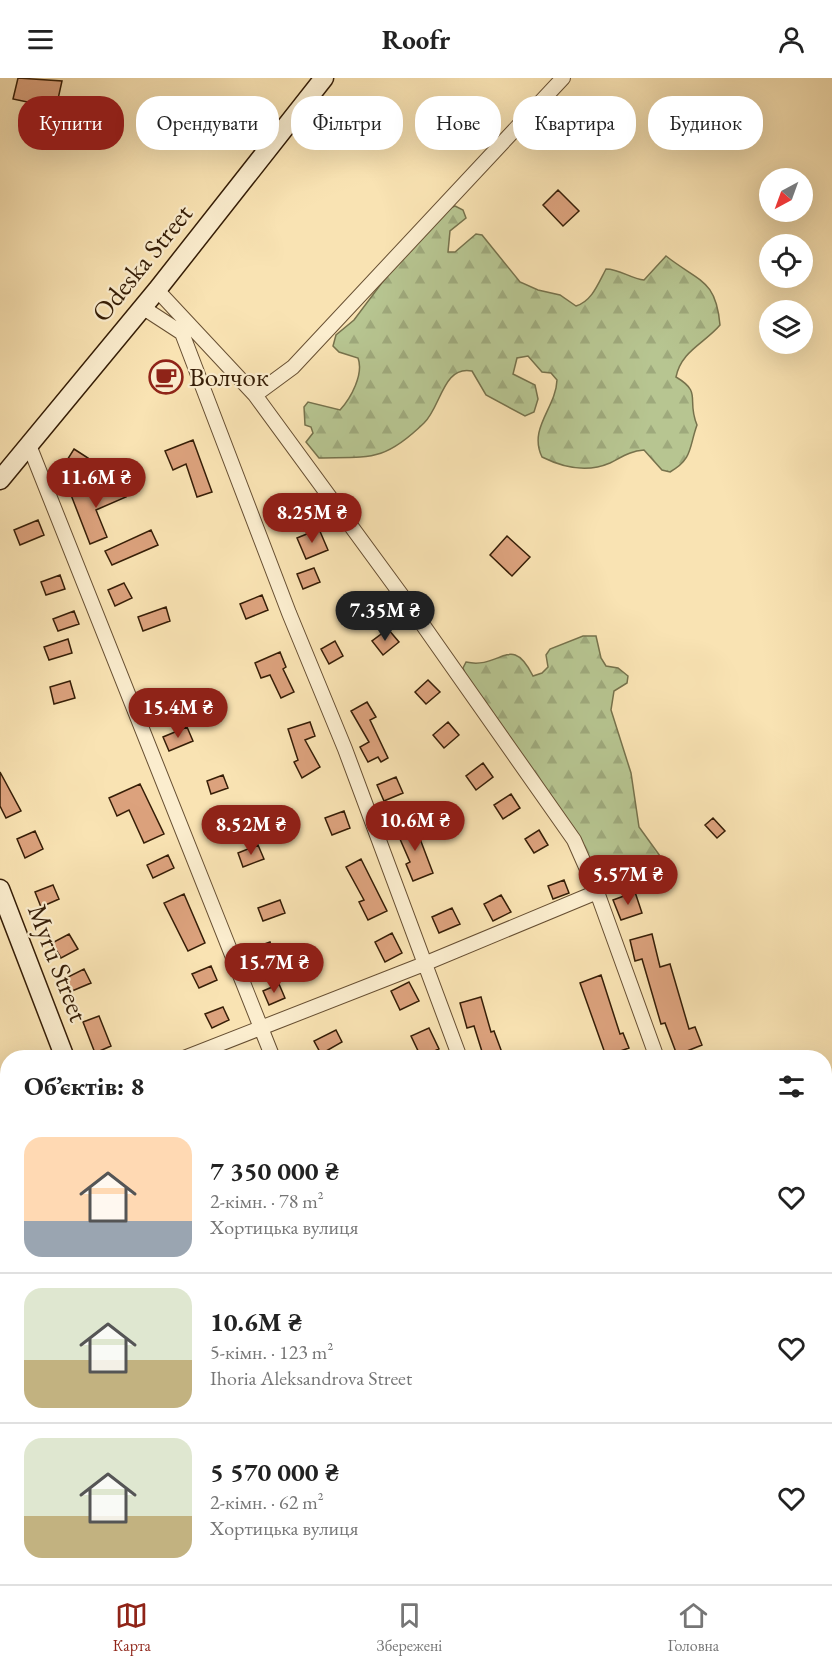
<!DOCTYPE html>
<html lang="uk">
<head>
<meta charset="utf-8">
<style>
  :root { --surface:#fff; --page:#f6f6f6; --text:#222; --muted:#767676; --line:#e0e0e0; --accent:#8f2418 }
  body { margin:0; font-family:"EB Garamond",serif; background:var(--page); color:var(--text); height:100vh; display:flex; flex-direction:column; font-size:22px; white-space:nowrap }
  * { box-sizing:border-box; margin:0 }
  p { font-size:20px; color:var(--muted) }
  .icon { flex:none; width:33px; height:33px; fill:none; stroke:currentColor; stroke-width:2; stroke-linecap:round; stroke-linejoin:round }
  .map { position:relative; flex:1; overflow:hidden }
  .drawer { position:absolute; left:0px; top:972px; width:832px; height:534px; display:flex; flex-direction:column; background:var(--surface); border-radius:24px 24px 0 0; box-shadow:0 6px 24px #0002 }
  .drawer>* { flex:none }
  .banner { position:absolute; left:18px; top:18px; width:796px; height:54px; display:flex; gap:12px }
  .needle { width:39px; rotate:221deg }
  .controls { position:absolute; left:759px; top:90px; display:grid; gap:12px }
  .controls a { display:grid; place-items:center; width:54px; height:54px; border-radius:50%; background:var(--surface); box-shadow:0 6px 24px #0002; font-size:30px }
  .price { position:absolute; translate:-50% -51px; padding:0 14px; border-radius:21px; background:var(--accent); color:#fff; font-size:20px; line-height:39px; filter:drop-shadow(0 2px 3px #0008) }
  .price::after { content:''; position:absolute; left:50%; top:36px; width:18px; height:14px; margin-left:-9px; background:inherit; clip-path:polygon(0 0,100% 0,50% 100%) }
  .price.active { background:#222; color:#fff }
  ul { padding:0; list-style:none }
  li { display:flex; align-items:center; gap:18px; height:150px; padding:0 24px }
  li+li { border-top:2px solid var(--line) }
  li span { display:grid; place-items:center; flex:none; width:168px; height:120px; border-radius:18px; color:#555 }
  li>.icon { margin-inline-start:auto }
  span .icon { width:72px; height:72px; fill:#fffc; stroke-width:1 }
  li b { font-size:26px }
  h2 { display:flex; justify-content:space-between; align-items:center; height:72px; padding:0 24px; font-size:26px }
  .pill { padding:0 21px; border-radius:24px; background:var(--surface); box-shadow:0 6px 24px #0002; font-size:21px; line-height:54px }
  .pill.active { background:var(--accent); color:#fff }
  header { display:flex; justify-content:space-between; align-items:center; height:78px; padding:0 24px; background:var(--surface); font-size:27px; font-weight:700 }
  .dock { display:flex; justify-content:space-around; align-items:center; height:84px; border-top:2px solid var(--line); background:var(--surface); font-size:16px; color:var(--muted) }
  .dock a { display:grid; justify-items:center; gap:3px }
  .dock .active { color:var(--accent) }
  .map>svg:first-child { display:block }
</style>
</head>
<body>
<header><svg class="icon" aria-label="menu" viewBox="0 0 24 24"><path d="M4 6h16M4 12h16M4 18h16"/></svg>Roofr<svg class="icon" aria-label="person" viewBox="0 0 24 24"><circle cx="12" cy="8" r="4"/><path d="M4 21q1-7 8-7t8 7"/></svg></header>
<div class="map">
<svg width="832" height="1506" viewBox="0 0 832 1506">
  <defs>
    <pattern id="forest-firs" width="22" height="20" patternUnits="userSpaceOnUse" patternTransform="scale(1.5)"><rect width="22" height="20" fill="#b7c591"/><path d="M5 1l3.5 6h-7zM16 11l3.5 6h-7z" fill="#9ea97c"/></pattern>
  </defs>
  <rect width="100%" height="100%" fill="#f9e3b3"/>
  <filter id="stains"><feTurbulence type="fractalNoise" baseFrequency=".00333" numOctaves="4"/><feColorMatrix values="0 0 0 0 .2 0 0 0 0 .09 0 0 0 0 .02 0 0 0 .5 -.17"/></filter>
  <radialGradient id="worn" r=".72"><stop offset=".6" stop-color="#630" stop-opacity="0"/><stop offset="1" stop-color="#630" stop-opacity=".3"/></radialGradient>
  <path fill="url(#forest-firs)" stroke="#76724c" stroke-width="1.5" d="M455,128L463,132L466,140L450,153L448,174H455L476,156L482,157L520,204L538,212L560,217L576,228C592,223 598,206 606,191C620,191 631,201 644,202L666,178C699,204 716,201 720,247C705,265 681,273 676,299C703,315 686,321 697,347C689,369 693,381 670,394L662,392L644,372C630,373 622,379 610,385C587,395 564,390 542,379C528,350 556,330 557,302L551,295L542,294L528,278L517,280L513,296L535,307L538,321L534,334L525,338L486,317L472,293C443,287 441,329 424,345C384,384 370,379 319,380L306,364L313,355L311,349L305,347L304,329L308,324L340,332C351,320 364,296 358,280L339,274L333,268L336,257L354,242L390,194L450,130Z
    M583,558H596L601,580L606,588L618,590L628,598L627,605L614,613L611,632L631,695L639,749L660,778L658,789L603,805L596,801L467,601L463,590L466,584C501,592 511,554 533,598L542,595L548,589L546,577L550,571Z"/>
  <path fill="#dca27d" stroke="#361e07" stroke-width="1.5" d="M18,0L62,3L56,30L13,21Z
    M558,112L579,133L563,148L543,127Z
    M165,283L182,297L167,315L151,302Z
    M193,362L212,414L197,419L186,386L173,392L165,373Z
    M74,371L88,380L78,396L64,387Z
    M118,403L126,419L96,432L107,459L90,466L71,417L87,410L90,416Z
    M38,442L44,457L20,467L14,452Z
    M319,451L328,472L306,481L297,460Z
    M151,452L158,467L112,487L105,473Z
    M507,458L530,479L512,498L490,477Z
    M314,490L320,504L303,511L297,496Z
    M60,497L65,511L46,517L41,504Z
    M124,505L132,520L115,528L108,512Z
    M262,517L268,532L246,541L240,526Z
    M166,529L170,543L143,553L138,539Z
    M74,533L79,546L58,553L53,541Z
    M388,551L399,564L383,577L372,563Z
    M68,561L72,575L49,582L44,569Z
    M335,563L343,578L329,586L321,571Z
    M280,574L286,589L283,591L294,614L281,620L270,597L261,600L255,585Z
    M428,602L440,614L426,626L415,614Z
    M70,603L75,620L54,626L50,609Z
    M191,615L197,630L178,638L171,624Z
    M367,624L376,639L370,642L388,680L381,684L378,679L368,684L360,669L369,664L351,633Z
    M310,644L315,658L305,662L320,689L302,700L294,684L298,682L288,651Z
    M448,644L459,657L444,670L433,657Z
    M187,649L193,663L169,673L163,659Z
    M483,685L493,699L476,712L466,698Z
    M0,694L21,733L6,740L0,728Z
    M223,697L228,710L211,716L207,703Z
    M396,699L403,715L384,723L377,707Z
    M140,706L164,756L144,765L129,732L117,738L109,720Z
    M511,716L520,730L503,741L494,727Z
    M344,733L350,750L332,757L325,740Z
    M713,740L725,753L717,760L705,747Z
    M414,745L433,795L413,803L406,786L410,784L396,752Z
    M539,752L548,767L534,775L525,761Z
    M35,753L43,771L25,780L17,761Z
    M258,767L264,781L243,789L238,775Z
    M168,777L174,790L153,800L147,787Z
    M361,781L387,833L368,842L359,824L364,822L346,789Z
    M564,802L569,815L553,821L548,808Z
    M53,807L59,821L41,829L35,814Z
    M635,814L642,835L621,842L613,822Z
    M184,816L205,865L188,873L164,825Z
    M501,817L511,834L493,843L484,826Z
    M280,822L285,835L263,843L258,830Z
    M452,830L460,846L439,855L432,839Z
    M392,855L402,875L385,884L375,864Z
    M69,856L78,871L61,880L52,865Z
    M652,856L660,889L670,886L689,951L695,949L702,967L677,977L665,945L661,946L642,881L635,883L630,862Z
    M270,864L275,878L256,885L251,871Z
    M211,888L217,902L199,910L192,896Z
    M84,891L91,905L72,913L66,900Z
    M601,897L620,956L623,955L629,970L606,978L580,905Z
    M409,904L419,923L400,932L391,913Z
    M279,906L285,920L269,927L263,913Z
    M481,919L491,954L494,953L504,980H484L474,948L467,950L460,925Z
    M223,929L229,942L212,950L205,936Z
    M99,938L111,968L95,975L83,944Z
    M429,950L439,971L421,979L411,958Z
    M336,952L342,964L321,976L314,963Z"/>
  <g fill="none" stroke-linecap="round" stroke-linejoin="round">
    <defs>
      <path id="street" d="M157,212L255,317L411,530L574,762L597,814L657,980
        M142,229L182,255L289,535L345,671L460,980
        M255,317L293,289L563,0
        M29,367L273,980
        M184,980L424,886L597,814
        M825,1109L832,1106
        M0,1305L8,1308
        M825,1412L832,1429
        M825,1460L832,1457
        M481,1498L484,1506
        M666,1498L669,1506
        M712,1506L731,1498"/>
      <path id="secondary" d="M0,402L157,212L324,0
        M0,811L65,980
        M276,1498L280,1506"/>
    </defs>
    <use href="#street" stroke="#674f32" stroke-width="16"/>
    <use href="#secondary" stroke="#361e07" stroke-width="21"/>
    <use href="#street" stroke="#fbedce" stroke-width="14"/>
    <use href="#secondary" stroke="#fbedce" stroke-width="18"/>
  </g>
  <defs>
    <symbol id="cafe-ring" viewBox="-11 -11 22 22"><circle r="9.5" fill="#fbedce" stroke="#8f2418" stroke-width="1.5"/><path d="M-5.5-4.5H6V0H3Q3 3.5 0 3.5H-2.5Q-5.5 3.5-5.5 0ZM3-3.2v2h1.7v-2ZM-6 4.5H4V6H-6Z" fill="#8f2418"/></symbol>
  </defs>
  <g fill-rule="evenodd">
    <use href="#cafe-ring" x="147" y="280" width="38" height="38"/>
  </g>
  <g text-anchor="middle" stroke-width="4.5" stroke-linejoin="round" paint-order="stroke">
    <g font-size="27" fill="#361e07" stroke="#fbedce">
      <text transform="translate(142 185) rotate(-51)" y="9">Odeska Street</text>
      <text transform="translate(58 885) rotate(69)" y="9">Myru Street</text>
    </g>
    <g font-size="27" fill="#361e07" stroke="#fbedce" text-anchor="start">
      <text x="189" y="308">Волчок</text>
    </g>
  </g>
  <rect width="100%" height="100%" filter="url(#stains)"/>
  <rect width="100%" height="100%" fill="url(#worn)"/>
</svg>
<div class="controls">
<a><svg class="needle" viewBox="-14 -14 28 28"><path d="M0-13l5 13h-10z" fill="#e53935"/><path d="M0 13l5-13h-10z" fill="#767676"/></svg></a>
<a><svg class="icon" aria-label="locate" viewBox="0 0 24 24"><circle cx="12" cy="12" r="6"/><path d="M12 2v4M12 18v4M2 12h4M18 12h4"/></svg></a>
<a><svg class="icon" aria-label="layers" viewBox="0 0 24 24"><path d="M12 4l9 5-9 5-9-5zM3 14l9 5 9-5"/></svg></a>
</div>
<b class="price" style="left:96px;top:431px">11.6M ₴</b>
<b class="price" style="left:312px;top:466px">8.25M ₴</b>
<b class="price active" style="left:385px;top:564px">7.35M ₴</b>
<b class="price" style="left:178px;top:661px">15.4M ₴</b>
<b class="price" style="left:415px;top:774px">10.6M ₴</b>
<b class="price" style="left:251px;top:778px">8.52M ₴</b>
<b class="price" style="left:628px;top:828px">5.57M ₴</b>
<b class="price" style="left:274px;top:916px">15.7M ₴</b>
<div class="banner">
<a class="pill active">Купити</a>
<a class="pill">Орендувати</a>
<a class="pill">Фільтри</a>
<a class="pill">Нове</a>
<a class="pill">Квартира</a>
<a class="pill">Будинок</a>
</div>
<section class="drawer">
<h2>Об’єктів: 8<svg class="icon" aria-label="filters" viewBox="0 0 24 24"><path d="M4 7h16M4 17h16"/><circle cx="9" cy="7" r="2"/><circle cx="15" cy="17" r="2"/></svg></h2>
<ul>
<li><span style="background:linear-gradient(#ffd9b3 70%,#9aa5b1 0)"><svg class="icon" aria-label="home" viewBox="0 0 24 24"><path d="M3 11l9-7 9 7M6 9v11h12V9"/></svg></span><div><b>7 350 000 ₴</b><p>2-кімн. · 78 m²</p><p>Хортицька вулиця</p></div><svg class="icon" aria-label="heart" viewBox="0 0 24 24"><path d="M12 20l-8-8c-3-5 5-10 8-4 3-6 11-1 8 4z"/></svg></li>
<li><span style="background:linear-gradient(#dfe7d0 60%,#c2b280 0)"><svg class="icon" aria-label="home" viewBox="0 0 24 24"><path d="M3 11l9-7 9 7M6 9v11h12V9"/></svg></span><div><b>10.6M ₴</b><p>5-кімн. · 123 m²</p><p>Ihoria Aleksandrova Street</p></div><svg class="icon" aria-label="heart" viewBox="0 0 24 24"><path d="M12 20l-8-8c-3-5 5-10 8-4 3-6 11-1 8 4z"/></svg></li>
<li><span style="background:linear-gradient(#dfe7d0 65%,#c2b280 0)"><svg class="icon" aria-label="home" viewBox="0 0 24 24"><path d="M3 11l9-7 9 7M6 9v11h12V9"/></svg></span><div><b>5 570 000 ₴</b><p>2-кімн. · 62 m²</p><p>Хортицька вулиця</p></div><svg class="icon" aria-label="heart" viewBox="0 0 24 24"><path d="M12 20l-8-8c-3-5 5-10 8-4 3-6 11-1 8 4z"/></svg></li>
</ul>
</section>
</div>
<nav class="dock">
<a class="active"><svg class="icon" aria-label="map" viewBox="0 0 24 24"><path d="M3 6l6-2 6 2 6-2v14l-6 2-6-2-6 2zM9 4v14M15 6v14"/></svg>Карта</a>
<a><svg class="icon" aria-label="saved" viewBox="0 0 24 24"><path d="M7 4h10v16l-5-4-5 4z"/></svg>Збережені</a>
<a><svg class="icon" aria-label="home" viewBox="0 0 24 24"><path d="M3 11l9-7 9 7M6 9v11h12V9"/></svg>Головна</a>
</nav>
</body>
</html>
